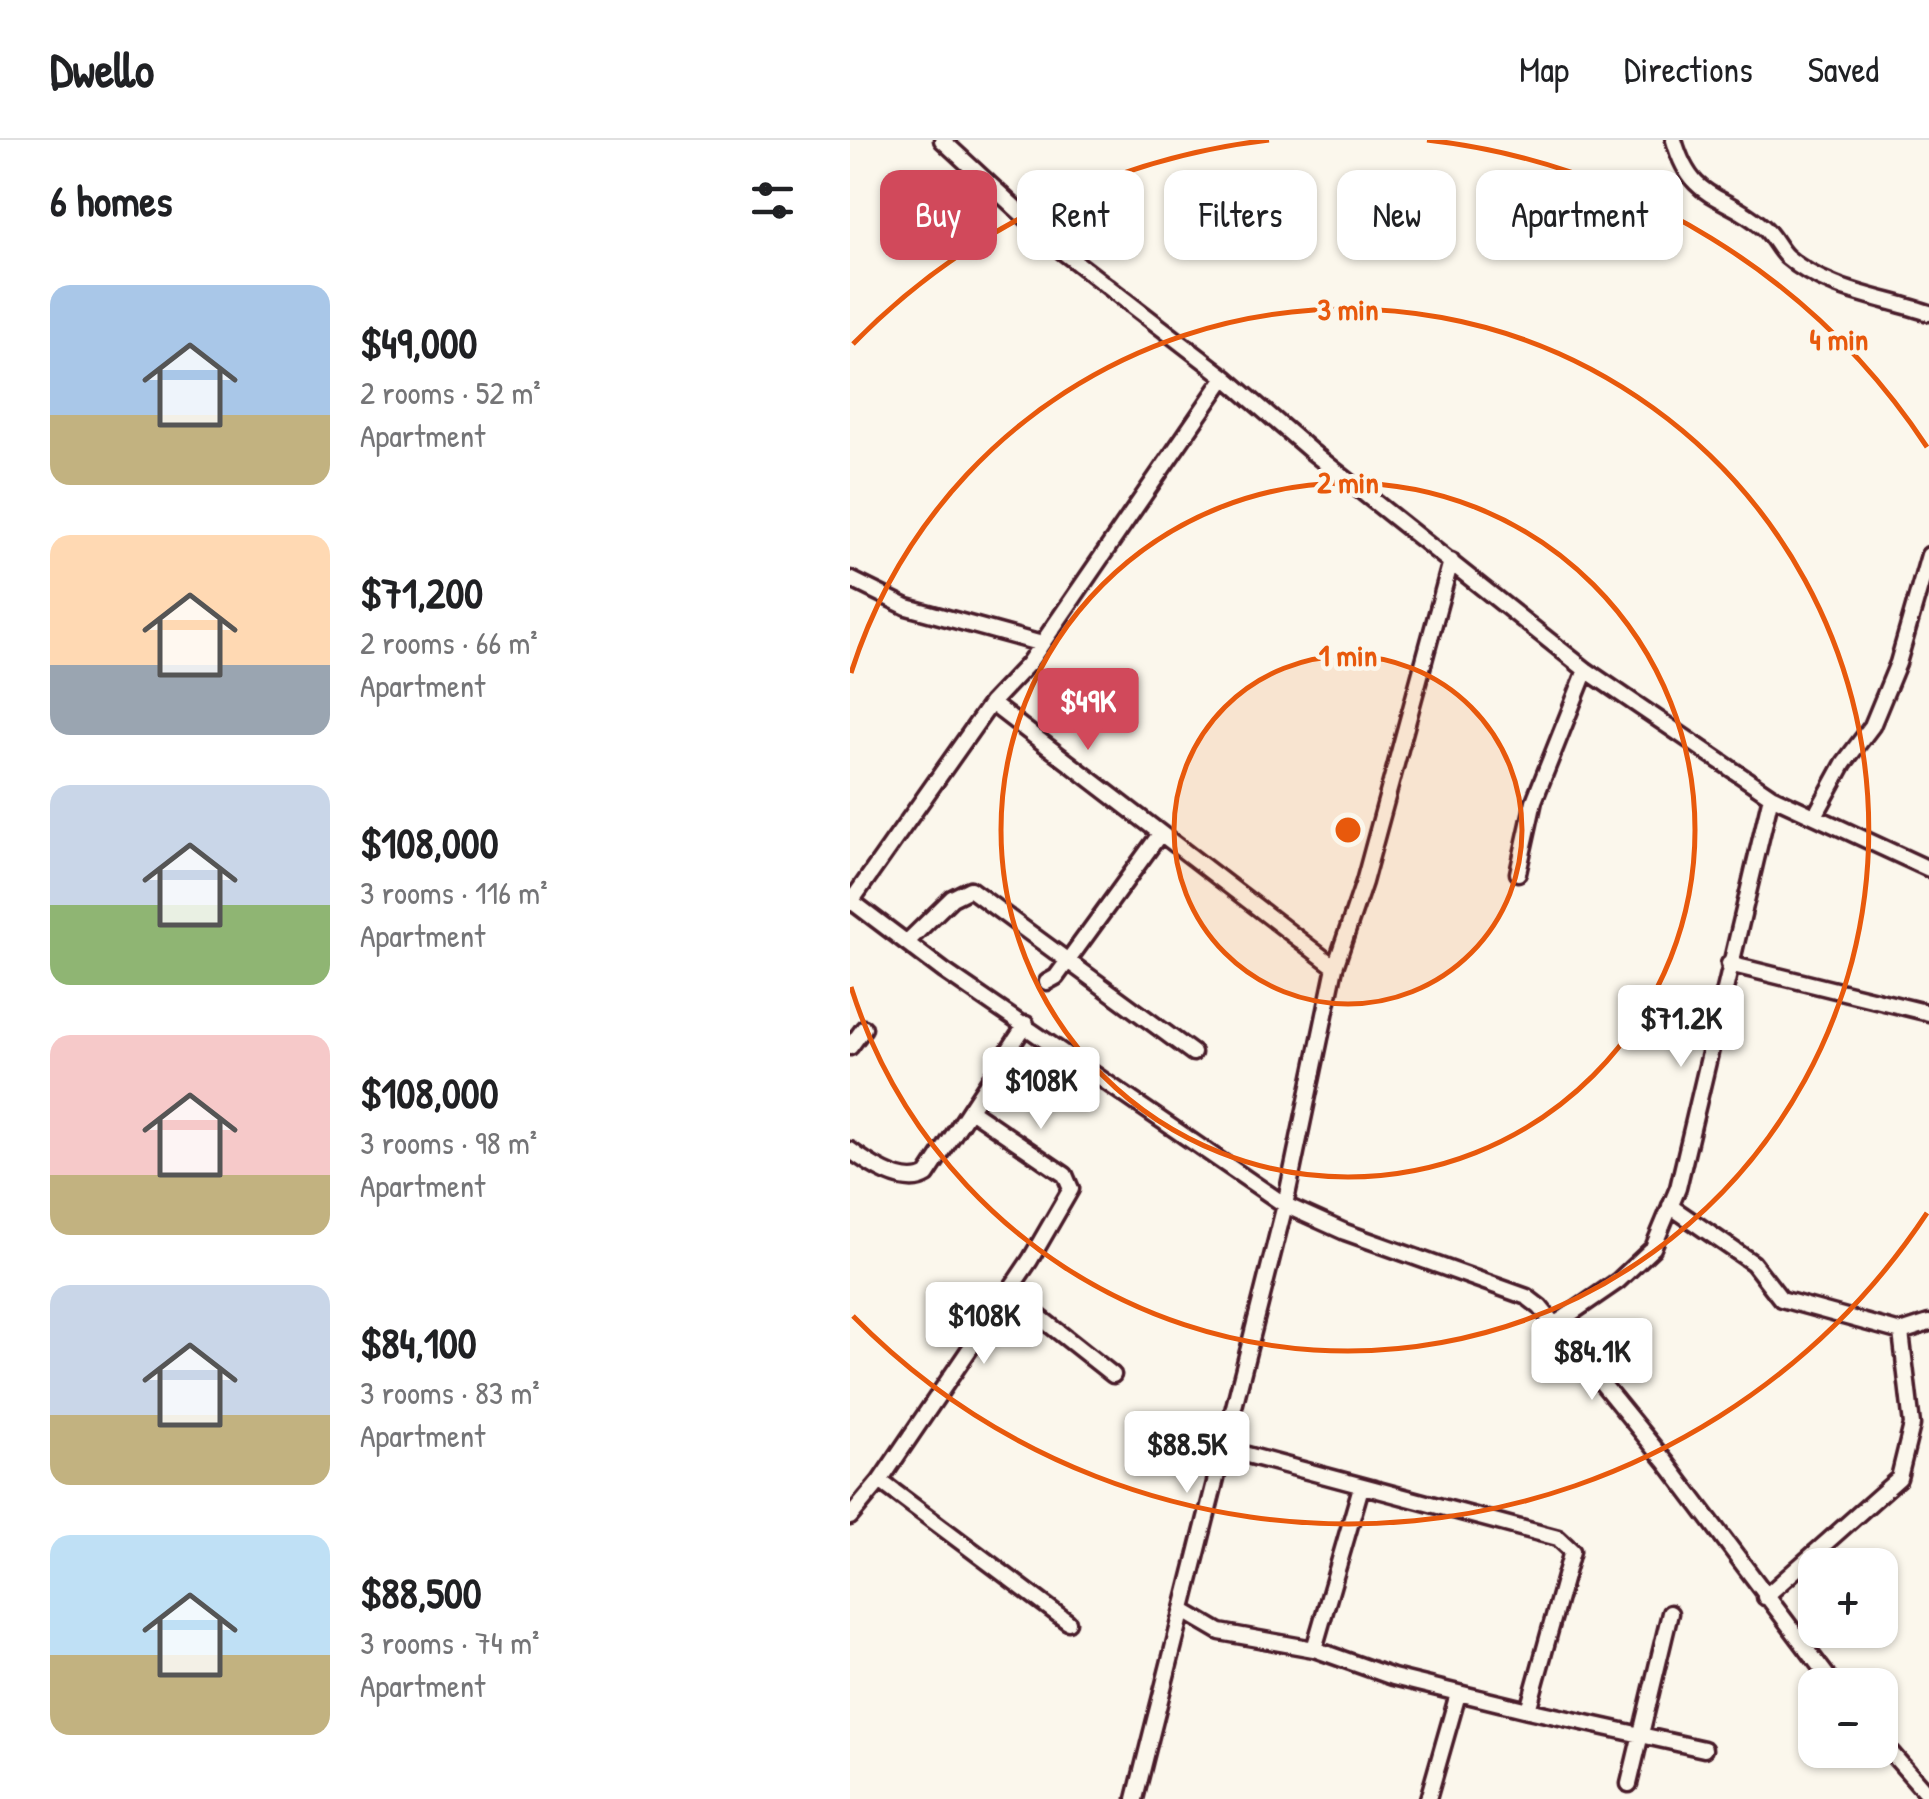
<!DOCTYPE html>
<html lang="en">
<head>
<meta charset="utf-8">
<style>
  :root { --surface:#fff; --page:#f2f2f2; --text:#202124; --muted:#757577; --line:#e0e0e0; --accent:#d1495b }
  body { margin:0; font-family:"Patrick Hand",sans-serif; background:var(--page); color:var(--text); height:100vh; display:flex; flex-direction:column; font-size:38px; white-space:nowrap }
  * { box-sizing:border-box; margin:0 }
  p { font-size:32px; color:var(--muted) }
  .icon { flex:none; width:55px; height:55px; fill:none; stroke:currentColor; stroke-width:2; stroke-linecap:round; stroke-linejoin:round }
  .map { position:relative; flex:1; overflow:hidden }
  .drawer { display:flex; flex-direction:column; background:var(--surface); width:850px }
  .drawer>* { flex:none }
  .hud { position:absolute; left:30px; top:30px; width:898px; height:90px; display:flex; gap:20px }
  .controls { position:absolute; left:948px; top:1408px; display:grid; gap:20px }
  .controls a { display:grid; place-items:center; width:100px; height:100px; border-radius:20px; background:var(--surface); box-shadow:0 2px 8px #0004; font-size:50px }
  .price { position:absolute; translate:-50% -85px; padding:0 22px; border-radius:10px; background:#fff; color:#222; font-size:32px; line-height:65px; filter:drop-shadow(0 2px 5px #0008) }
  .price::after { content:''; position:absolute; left:50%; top:60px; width:30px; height:22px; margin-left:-15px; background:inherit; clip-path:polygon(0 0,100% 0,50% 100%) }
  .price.on { background:var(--accent); color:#fff }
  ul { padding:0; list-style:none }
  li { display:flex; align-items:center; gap:30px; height:250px; padding:0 50px }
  li span { display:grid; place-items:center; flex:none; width:280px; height:200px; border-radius:20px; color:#555 }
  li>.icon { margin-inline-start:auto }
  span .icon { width:120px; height:120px; fill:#fffc; stroke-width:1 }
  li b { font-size:42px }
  h2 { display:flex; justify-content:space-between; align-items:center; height:120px; padding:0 50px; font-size:42px }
  .pill { padding:0 35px; border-radius:20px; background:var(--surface); box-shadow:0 2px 8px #0004; font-size:35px; line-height:90px }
  .pill.on { background:var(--accent); color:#fff }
  header { display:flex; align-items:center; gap:60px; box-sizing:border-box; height:140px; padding:0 50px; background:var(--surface); border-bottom:2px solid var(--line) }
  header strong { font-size:48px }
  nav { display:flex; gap:55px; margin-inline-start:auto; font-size:35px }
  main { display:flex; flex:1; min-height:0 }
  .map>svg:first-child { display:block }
</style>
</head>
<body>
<header>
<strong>Dwello</strong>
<nav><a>Map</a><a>Directions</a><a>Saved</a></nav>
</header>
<main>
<section class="drawer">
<h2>6 homes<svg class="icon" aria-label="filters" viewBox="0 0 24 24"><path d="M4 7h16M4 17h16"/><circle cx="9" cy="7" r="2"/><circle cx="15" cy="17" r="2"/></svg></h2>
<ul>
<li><span style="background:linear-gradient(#a9c7e8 65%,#c2b280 0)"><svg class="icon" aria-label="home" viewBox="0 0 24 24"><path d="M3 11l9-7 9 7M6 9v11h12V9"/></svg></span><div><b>$49,000</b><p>2 rooms · 52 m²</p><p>Apartment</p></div></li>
<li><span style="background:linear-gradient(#ffd9b3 65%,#9aa5b1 0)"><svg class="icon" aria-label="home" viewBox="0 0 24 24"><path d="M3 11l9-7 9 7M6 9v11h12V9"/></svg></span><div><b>$71,200</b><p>2 rooms · 66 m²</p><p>Apartment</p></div></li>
<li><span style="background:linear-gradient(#c9d6e8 60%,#8fb573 0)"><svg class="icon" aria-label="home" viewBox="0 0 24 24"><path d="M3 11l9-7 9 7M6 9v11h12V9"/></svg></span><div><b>$108,000</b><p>3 rooms · 116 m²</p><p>Apartment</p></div></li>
<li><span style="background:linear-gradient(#f6c9c9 70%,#c2b280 0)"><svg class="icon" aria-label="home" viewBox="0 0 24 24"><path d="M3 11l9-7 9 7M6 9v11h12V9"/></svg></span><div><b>$108,000</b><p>3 rooms · 98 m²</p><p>Apartment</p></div></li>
<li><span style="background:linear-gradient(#c9d6e8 65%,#c2b280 0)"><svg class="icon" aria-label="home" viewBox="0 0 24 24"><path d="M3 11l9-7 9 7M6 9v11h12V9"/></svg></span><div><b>$84,100</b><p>3 rooms · 83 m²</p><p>Apartment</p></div></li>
<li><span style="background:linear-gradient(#bfe0f5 60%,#c2b280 0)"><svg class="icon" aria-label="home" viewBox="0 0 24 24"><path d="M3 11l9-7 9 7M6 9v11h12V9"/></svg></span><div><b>$88,500</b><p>3 rooms · 74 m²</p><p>Apartment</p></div></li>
</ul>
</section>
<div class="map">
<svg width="1079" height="1659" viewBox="0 0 1079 1659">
  <rect width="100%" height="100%" fill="#fbf7ec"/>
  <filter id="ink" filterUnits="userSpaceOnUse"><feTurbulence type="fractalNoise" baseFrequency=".01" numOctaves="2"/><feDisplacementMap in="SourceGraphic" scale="20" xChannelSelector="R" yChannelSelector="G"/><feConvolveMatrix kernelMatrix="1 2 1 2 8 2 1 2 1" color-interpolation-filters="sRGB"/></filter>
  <g filter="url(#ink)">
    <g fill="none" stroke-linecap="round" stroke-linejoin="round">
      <defs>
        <path id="street" d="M92,0L213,112L375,237L462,312L736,530L921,656L1079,729
          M824,0C842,64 873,52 913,87C923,95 928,109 937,117C976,151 1032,157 1079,173
          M0,439L57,467L192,504
          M141,563L485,827
          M965,676L994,623L1022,586L1048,523L1079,415
          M668,733L684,661L736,530
          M0,760L94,831L435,1065L495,1092L677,1157L690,1167L816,1322L984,1545
          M0,763L141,563L178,524L375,237
          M58,801L102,758L120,749L343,913
          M879,824L1079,873
          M197,842L206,837L310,694
          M0,907L14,888
          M0,1010C19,1024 55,1049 77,1035L176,884
          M820,1066L903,1123L931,1159L1051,1192L1062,1285L1049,1338L915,1457
          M158,1152L263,1235
          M707,1183L768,1141L803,1108L828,1048L921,656
          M1051,1192L1079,1183
          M30,1341L218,1482
          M0,1377L30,1341L180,1120L221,1049L215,1035L120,970
          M334,1471L370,1492L464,1509L543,1537L678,1570L722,1411L708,1398L371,1308
          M464,1509L511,1347
          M678,1570L854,1609
          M1030,1600L1079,1656
          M779,1644L820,1473
          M285,1659L435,1065L485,827L514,742L601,421
          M578,1659L608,1554"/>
      </defs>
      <use href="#street" stroke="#4a1f2b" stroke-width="21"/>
      <use href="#street" stroke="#fbf7ec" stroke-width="14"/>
    </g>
  </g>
  <circle cx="498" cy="690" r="174" fill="#e8590c" fill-opacity=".12"/>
  <g fill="none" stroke="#e8590c" stroke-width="5">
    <circle cx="498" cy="690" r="174"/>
    <circle cx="498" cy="690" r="347"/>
    <path d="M1 533A521 521 0 1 1 1 847"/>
    <path d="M1077 1073A694 694 0 0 1 3 1176M3 204A694 694 0 0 1 419 0M577 0A694 694 0 0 1 1077 307"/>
  </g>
  <circle cx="498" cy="690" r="15" fill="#e8590c" stroke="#fbf7ec" stroke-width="5"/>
  <g font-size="30" text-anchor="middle" font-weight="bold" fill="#e8590c" stroke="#fbf7ec" stroke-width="9" stroke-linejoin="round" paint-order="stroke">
    <text x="498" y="180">3 min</text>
    <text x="989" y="210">4 min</text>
    <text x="498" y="353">2 min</text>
    <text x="498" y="526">1 min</text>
  </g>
</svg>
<div class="controls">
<a>+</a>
<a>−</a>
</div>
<b class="price on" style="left:238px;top:613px">$49K</b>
<b class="price" style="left:831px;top:930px">$71.2K</b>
<b class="price" style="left:191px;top:992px">$108K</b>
<b class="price" style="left:134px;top:1227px">$108K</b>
<b class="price" style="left:742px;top:1263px">$84.1K</b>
<b class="price" style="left:337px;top:1356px">$88.5K</b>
<div class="hud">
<a class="pill on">Buy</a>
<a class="pill">Rent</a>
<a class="pill">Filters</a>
<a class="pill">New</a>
<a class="pill">Apartment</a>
</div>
</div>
</main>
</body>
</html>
